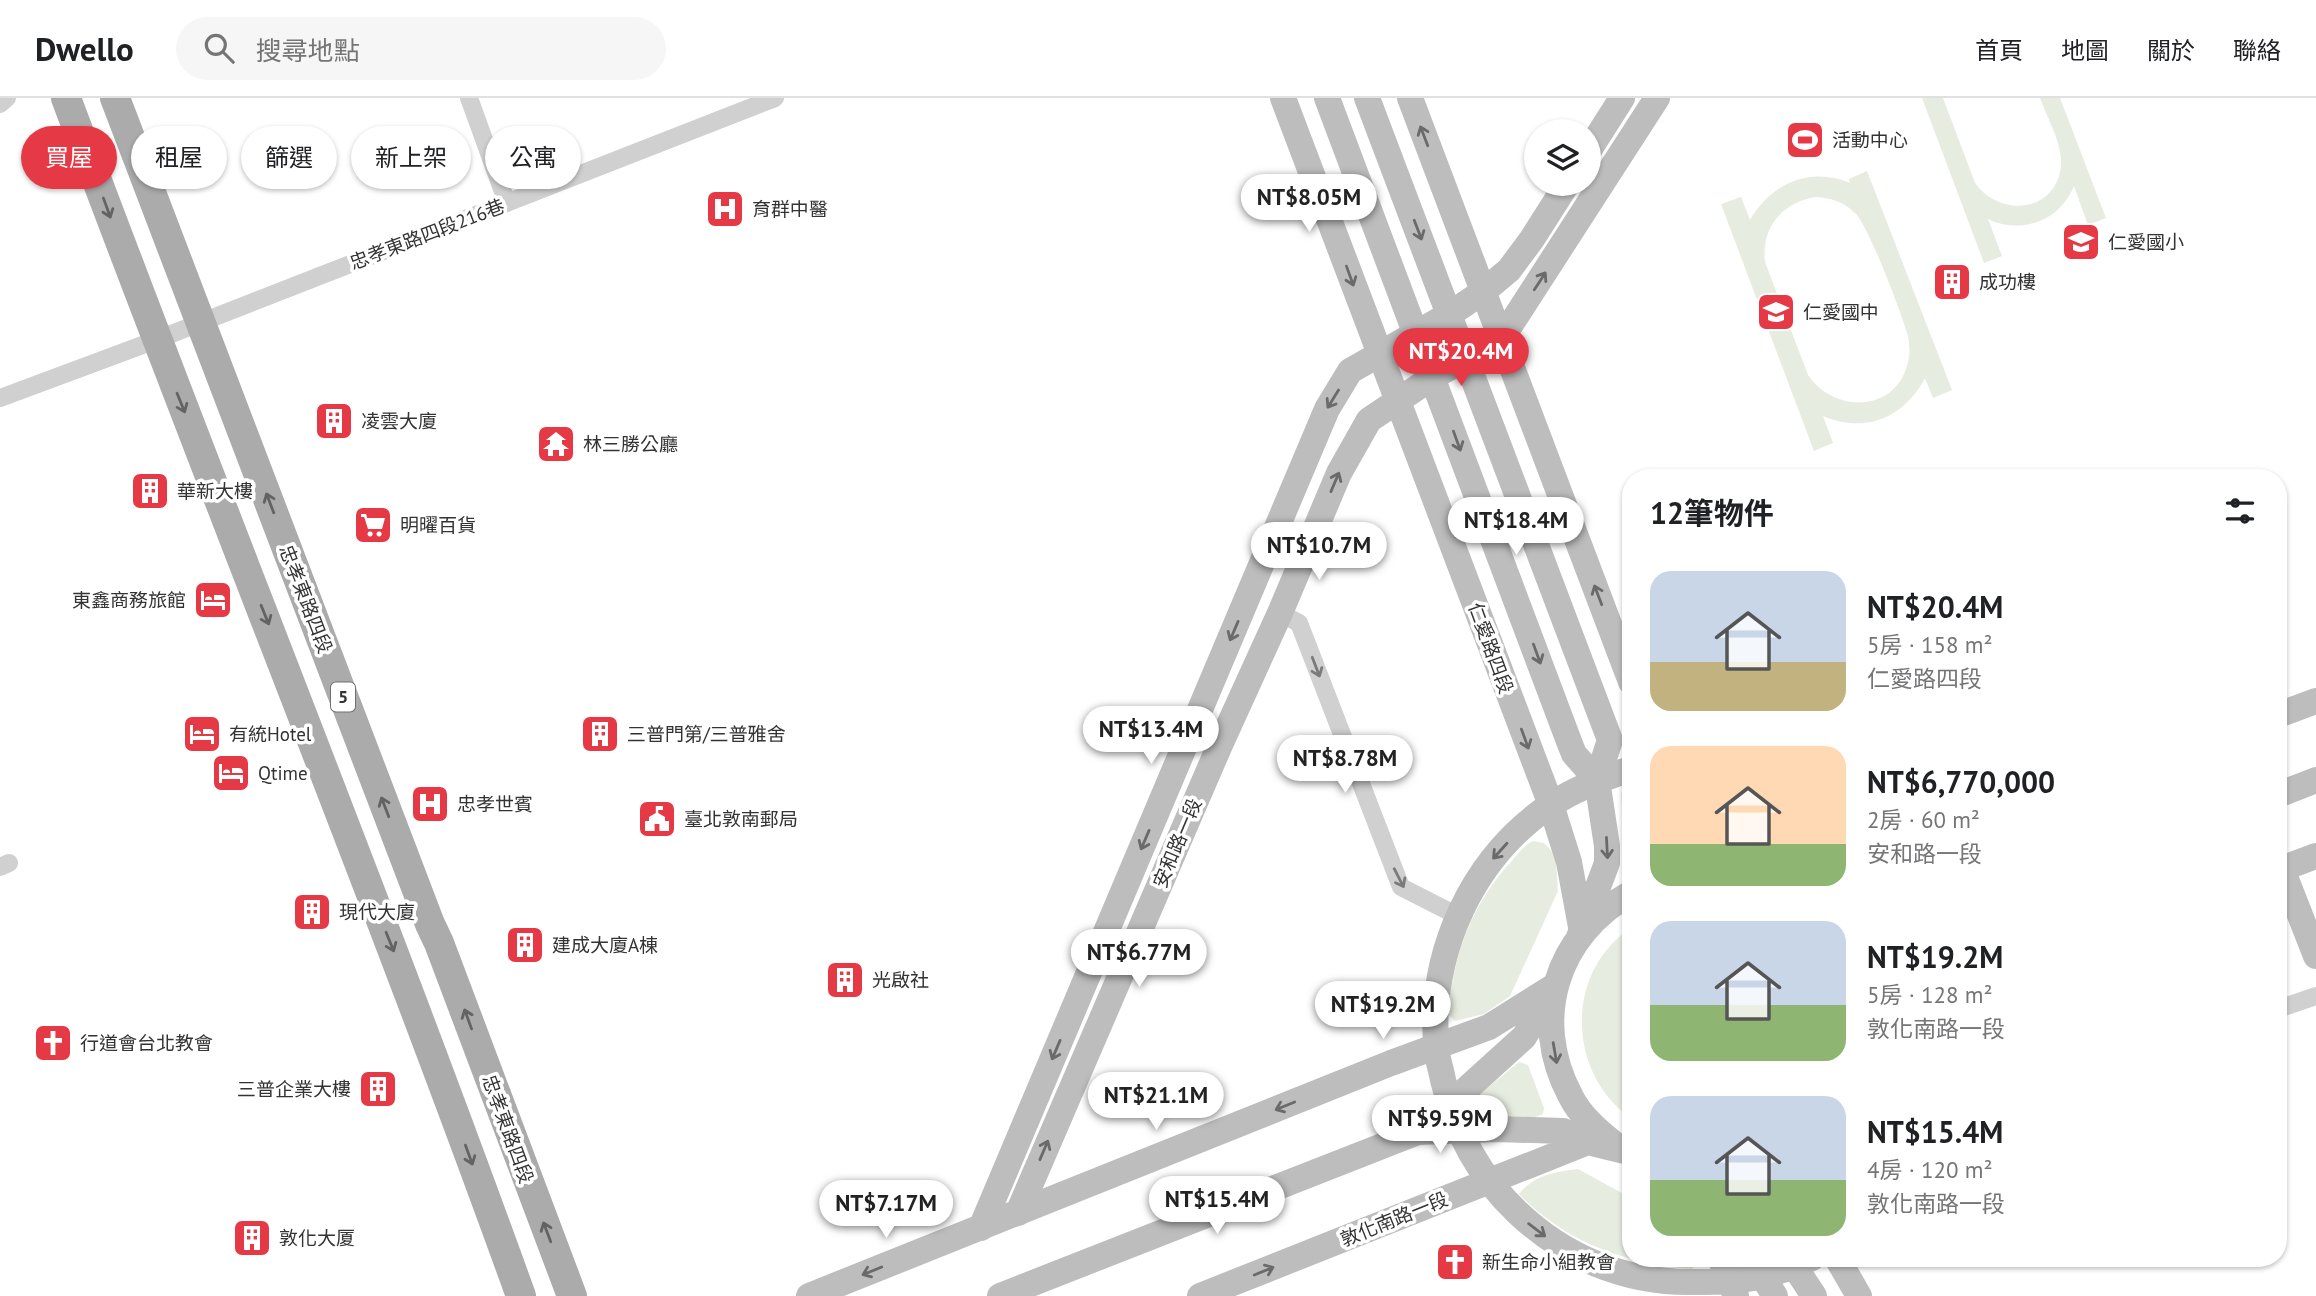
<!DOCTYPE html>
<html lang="zh-TW">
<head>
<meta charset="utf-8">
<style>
  :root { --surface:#fff; --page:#f6f6f6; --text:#202124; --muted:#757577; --line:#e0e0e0; --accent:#e63946 }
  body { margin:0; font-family:"PT Sans","Noto Sans TC",sans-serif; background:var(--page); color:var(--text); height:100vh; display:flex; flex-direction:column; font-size:26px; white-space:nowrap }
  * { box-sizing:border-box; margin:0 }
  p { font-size:23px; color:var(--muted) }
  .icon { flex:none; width:38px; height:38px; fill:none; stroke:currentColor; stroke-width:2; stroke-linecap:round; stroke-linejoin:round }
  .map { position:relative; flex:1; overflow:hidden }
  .panel { position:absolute; left:1622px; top:371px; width:665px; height:798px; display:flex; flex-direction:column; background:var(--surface); border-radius:28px; box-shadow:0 2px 5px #0004 }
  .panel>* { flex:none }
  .hud { position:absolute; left:21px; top:28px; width:665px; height:63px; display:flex; gap:14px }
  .controls { position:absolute; left:1524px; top:21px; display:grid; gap:14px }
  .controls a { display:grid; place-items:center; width:77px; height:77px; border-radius:50%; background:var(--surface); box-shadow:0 2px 5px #0004; font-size:35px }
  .price { position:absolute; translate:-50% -60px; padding:0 16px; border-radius:24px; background:#fff; color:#222; font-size:23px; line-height:46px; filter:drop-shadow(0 2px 4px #0008) }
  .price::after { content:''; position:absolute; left:50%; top:42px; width:21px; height:16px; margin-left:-10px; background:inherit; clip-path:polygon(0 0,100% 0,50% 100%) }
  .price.selected { background:var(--accent); color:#fff }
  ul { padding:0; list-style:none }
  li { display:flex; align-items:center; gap:21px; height:175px; padding:0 28px }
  li span { display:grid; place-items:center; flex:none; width:196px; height:140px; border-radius:21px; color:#555 }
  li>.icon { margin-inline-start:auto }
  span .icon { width:84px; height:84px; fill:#fffc; stroke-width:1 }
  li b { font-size:30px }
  h2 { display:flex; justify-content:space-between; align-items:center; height:84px; padding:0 28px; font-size:30px }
  .pill { padding:0 24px; border-radius:32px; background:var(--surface); box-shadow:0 2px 5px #0004; font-size:24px; line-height:63px }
  .pill.selected { background:var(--accent); color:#fff }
  header { display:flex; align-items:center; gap:42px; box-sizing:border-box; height:98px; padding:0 35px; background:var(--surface); border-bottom:2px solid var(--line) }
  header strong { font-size:33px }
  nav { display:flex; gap:38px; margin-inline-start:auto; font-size:24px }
  .search { width:490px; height:63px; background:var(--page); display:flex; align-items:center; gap:18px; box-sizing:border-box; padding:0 24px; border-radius:38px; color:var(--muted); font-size:26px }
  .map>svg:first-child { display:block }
</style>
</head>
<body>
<header>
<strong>Dwello</strong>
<div class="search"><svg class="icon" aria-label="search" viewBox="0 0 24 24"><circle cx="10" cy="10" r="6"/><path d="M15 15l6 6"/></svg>搜尋地點</div>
<nav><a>首頁</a><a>地圖</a><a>關於</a><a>聯絡</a></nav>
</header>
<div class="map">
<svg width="2316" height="1198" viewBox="0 0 2316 1198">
  <rect width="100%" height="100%" fill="#fff"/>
  <path fill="#e6ecdf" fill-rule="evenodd" d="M1922,0H1943L1975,85C2000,120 2056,115 2061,68C2063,46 2047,20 2040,0H2060L2106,120L2088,127L2074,88C2060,123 2021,137 1988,121L2002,158L1984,165Z
    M1867,73L1952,292L1933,300L1925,280C1904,320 1865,336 1823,318L1833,345L1814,353L1721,106L1741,99L1750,122C1771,86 1809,68 1850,85L1849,81ZM1816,99C1831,100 1844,104 1855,115C1869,128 1902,217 1908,238C1909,245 1910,252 1909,259C1901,314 1836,318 1808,277L1765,164C1761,130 1782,104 1816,99Z
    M1621,694L1631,707V773L1626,775Z
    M1533,743L1544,745L1551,752L1556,764L1558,793L1510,898L1484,916L1455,923L1449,917C1451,861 1472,806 1510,765C1517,757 1524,747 1533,743Z
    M1631,830V1020C1567,976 1564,874 1631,830Z
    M1519,964L1528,967L1544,1010L1543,1016L1533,1020L1470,1019L1466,1012L1469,1005Z
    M1578,1071L1631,1100V1160H1701L1692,1171C1624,1165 1567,1145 1519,1096C1534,1077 1555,1074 1578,1071Z"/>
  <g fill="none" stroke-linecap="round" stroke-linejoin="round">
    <path stroke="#d0d0d0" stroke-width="18" d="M469,0L507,105
      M0,6L7,0
      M0,300L156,242L775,0
      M1280,515L1299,525L1401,789L1458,818
      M0,769L9,765
      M2278,911L2316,898"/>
    <path stroke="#bdbdbd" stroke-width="26" d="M1283,0L1551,707L1569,764L1581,829
      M1327,0L1570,646L1574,656L1597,682L1607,748V765L1579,839
      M1367,0L1610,642L1597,682
      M1410,0L1631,584
      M1589,52L1622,0
      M2278,617L2316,603
      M1631,671C1603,680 1574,691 1549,708C1472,761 1430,853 1436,946C1436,958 1441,970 1443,982C1455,1033 1479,1078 1517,1114C1564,1159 1624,1184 1689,1184C1738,1185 1767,1181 1812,1160
      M2278,697L2316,682
      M2282,771L2316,858
      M2278,772L2316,758
      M1438,1017L1524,939L1551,895
      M1617,1048C1599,1034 1580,1018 1570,997C1530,921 1556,837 1631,795
      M1018,1115L1219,649L1280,515L1339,375L1369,322L1433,279L1502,240L1657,0
      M981,1130L1327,311L1350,273L1450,216L1484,193L1509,172L1532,141L1567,86
      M1720,1160L1736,1198
      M1751,1160L1775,1198
      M1789,1160L1814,1198
      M1837,1160L1859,1198
      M809,1198L1391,965L1489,929L1556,887
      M1000,1198L1418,1034L1496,1031L1563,1033L1588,1044L1625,1053
      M1200,1198L1588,1044"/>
    <path stroke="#ababab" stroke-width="30" d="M66,0C215,400 376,796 521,1198
      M115,0L430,826L439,845L572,1198"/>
  </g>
  <defs><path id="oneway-shaft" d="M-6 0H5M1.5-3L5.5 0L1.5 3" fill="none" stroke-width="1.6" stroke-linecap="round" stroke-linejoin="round" transform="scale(1.75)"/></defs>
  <g stroke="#6a6a6a">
    <use href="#oneway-shaft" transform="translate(1424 38) rotate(-111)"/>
    <use href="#oneway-shaft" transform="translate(1418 132) rotate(69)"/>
    <use href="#oneway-shaft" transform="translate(1350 178) rotate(70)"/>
    <use href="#oneway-shaft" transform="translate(1540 183) rotate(-57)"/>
    <use href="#oneway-shaft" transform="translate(1333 301) rotate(122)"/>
    <use href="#oneway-shaft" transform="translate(1457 343) rotate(70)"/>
    <use href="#oneway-shaft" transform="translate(1335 384) rotate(-67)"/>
    <use href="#oneway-shaft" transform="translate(1598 497) rotate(-111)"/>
    <use href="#oneway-shaft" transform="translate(1234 533) rotate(113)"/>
    <use href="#oneway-shaft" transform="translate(1537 556) rotate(70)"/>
    <use href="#oneway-shaft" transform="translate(1525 641) rotate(70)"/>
    <use href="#oneway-shaft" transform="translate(1145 742) rotate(113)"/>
    <use href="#oneway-shaft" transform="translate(1607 750) rotate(87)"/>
    <use href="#oneway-shaft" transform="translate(1500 753) rotate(132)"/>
    <use href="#oneway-shaft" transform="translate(1056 952) rotate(113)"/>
    <use href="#oneway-shaft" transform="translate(1555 955) rotate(80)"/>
    <use href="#oneway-shaft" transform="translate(1285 1008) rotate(158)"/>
    <use href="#oneway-shaft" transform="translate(1044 1052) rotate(-67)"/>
    <use href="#oneway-shaft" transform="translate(1537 1132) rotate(37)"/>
    <use href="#oneway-shaft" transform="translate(872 1173) rotate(158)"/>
    <use href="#oneway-shaft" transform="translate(1264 1173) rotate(-22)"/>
  </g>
  <g stroke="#636363">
    <use href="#oneway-shaft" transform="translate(107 110) rotate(70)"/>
    <use href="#oneway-shaft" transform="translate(181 305) rotate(68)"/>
    <use href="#oneway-shaft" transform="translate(270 405) rotate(-111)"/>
    <use href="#oneway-shaft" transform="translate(265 517) rotate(68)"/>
    <use href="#oneway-shaft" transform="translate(385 709) rotate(-111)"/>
    <use href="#oneway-shaft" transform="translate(390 844) rotate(68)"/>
    <use href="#oneway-shaft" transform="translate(468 921) rotate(-110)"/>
    <use href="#oneway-shaft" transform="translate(469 1057) rotate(70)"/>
    <use href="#oneway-shaft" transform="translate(547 1134) rotate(-111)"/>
  </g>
  <g stroke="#7a7a7a">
    <use href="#oneway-shaft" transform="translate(1316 569) rotate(69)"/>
    <use href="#oneway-shaft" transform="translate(1399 780) rotate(63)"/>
  </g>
  <defs>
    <symbol id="stadium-square" viewBox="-11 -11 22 22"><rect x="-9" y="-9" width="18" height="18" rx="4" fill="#e63946" stroke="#fff"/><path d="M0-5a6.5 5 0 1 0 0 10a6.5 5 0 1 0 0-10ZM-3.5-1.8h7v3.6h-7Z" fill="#fff"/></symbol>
    <symbol id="hospital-square" viewBox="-11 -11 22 22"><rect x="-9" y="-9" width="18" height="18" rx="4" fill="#e63946" stroke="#fff"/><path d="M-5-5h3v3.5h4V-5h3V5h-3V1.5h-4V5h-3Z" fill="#fff"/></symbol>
    <symbol id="school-square" viewBox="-11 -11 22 22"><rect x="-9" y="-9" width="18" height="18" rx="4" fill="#e63946" stroke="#fff"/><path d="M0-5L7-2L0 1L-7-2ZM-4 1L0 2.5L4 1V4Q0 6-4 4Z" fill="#fff"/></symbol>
    <symbol id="building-square" viewBox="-11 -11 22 22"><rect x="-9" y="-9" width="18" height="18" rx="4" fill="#e63946" stroke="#fff"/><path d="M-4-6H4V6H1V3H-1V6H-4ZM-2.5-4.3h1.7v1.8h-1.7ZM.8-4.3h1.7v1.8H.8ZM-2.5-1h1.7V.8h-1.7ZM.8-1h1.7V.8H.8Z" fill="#fff"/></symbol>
    <symbol id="temple-square" viewBox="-11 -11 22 22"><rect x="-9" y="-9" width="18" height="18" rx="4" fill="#e63946" stroke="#fff"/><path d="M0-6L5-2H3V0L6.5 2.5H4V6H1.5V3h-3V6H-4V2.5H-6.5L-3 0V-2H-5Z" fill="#fff"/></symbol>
    <symbol id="supermarket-square" viewBox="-11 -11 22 22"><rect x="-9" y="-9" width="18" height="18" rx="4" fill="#e63946" stroke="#fff"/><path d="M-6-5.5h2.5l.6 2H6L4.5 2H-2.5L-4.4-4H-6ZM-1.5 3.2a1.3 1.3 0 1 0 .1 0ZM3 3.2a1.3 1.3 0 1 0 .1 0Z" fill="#fff"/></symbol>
    <symbol id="hotel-square" viewBox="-11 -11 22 22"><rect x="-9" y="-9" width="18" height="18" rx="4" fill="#e63946" stroke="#fff"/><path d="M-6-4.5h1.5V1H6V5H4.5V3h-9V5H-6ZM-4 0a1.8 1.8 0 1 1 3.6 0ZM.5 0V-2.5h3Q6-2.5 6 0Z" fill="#fff"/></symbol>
    <symbol id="civic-square" viewBox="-11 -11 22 22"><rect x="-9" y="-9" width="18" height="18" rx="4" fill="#e63946" stroke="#fff"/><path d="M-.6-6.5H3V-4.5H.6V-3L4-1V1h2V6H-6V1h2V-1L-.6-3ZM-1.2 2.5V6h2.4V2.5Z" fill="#fff"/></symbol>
    <symbol id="church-square" viewBox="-11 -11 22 22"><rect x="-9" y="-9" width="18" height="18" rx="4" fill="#e63946" stroke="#fff"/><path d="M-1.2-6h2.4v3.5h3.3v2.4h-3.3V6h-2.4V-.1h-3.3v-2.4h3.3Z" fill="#fff"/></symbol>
  </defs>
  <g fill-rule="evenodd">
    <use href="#stadium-square" x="1783" y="20" width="44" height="44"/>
    <use href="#hospital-square" x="703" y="89" width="44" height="44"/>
    <use href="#school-square" x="2059" y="122" width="44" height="44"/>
    <use href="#building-square" x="1930" y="162" width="44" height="44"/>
    <use href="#school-square" x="1754" y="192" width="44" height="44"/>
    <use href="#building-square" x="312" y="301" width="44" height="44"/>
    <use href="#temple-square" x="534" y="324" width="44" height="44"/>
    <use href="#building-square" x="128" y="371" width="44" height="44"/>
    <use href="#supermarket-square" x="351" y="405" width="44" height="44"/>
    <use href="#hotel-square" x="191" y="480" width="44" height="44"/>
    <use href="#hotel-square" x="180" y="614" width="44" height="44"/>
    <use href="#building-square" x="578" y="614" width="44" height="44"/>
    <use href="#hotel-square" x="209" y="653" width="44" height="44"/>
    <use href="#hospital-square" x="408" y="684" width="44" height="44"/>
    <use href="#civic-square" x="635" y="699" width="44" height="44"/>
    <use href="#building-square" x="290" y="792" width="44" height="44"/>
    <use href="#building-square" x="503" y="825" width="44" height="44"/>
    <use href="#building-square" x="823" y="860" width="44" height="44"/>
    <use href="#church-square" x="31" y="923" width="44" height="44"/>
    <use href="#building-square" x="356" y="969" width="44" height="44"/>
    <use href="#building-square" x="230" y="1118" width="44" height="44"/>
    <use href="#church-square" x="1433" y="1142" width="44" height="44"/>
  </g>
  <g text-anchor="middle" stroke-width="7" stroke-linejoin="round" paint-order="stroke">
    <rect fill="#fff" stroke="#707070" stroke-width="2" x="331" y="584.5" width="24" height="29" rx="5"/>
    <g font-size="18" font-weight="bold" fill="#333">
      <text x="343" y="605">5</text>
    </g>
    <g font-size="19" fill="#333" stroke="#fff" text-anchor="start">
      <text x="1832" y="49">活動中心</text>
      <text x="752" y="118">育群中醫</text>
      <text x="2108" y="151">仁愛國小</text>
      <text x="1979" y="191">成功樓</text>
      <text x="1803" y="221">仁愛國中</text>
      <text x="361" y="330">凌雲大廈</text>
      <text x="583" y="353">林三勝公廳</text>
      <text x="177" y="400">華新大樓</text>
      <text x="400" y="434">明曜百貨</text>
      <text x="186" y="509" text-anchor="end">東鑫商務旅館</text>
      <text x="229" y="643">有統Hotel</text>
      <text x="627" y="643">三普門第/三普雅舍</text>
      <text x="258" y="682">Qtime</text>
      <text x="457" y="713">忠孝世賓</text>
      <text x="684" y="728">臺北敦南郵局</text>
      <text x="339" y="821">現代大廈</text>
      <text x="552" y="854">建成大廈A棟</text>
      <text x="872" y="889">光啟社</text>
      <text x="80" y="952">行道會台北教會</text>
      <text x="351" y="998" text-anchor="end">三普企業大樓</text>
      <text x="279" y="1147">敦化大厦</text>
      <text x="1482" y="1171">新生命小組教會</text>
    </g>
    <g font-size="19" fill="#333" stroke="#fff">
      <text transform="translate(427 136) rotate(-21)" y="7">忠孝東路四段216巷</text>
      <text transform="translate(306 501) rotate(69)" y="7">忠孝東路四段</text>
      <text transform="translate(1491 550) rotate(70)" y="7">仁愛路四段</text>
      <text transform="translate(1177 745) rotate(-67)" y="7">安和路一段</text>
      <text transform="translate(508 1031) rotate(70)" y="7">忠孝東路四段</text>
      <text transform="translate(1394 1121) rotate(-22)" y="7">敦化南路一段</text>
    </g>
  </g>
</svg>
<div class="controls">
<a><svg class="icon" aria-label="layers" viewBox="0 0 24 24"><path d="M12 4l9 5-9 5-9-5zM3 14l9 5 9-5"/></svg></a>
</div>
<b class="price" style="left:1309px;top:136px">NT$8.05M</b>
<b class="price selected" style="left:1461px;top:290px">NT$20.4M</b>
<b class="price" style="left:1516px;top:459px">NT$18.4M</b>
<b class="price" style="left:1319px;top:484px">NT$10.7M</b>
<b class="price" style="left:1151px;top:668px">NT$13.4M</b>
<b class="price" style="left:1345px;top:697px">NT$8.78M</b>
<b class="price" style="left:1139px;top:891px">NT$6.77M</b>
<b class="price" style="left:1383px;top:943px">NT$19.2M</b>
<b class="price" style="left:1156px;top:1034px">NT$21.1M</b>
<b class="price" style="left:1440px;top:1057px">NT$9.59M</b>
<b class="price" style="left:1217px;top:1138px">NT$15.4M</b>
<b class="price" style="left:886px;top:1142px">NT$7.17M</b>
<div class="hud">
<a class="pill selected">買屋</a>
<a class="pill">租屋</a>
<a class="pill">篩選</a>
<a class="pill">新上架</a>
<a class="pill">公寓</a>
</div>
<section class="panel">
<h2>12筆物件<svg class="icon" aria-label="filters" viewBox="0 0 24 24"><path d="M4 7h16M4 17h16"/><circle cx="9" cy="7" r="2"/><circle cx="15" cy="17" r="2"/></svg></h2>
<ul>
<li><span style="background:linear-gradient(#c9d6e8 65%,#c2b280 0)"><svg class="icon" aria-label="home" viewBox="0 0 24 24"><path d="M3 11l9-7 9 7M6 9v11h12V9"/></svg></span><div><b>NT$20.4M</b><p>5房 · 158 m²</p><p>仁愛路四段</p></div></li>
<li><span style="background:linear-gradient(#ffd9b3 70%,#8fb573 0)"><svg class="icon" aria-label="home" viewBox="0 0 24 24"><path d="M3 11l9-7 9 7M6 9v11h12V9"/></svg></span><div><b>NT$6,770,000</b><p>2房 · 60 m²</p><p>安和路一段</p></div></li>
<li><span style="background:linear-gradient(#c9d6e8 60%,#8fb573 0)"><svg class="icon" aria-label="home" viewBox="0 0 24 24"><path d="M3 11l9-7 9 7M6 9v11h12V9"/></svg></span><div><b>NT$19.2M</b><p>5房 · 128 m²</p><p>敦化南路一段</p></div></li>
<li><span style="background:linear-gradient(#c9d6e8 60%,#8fb573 0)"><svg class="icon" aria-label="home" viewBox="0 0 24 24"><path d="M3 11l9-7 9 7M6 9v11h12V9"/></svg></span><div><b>NT$15.4M</b><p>4房 · 120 m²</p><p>敦化南路一段</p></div></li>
</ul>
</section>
</div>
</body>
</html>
